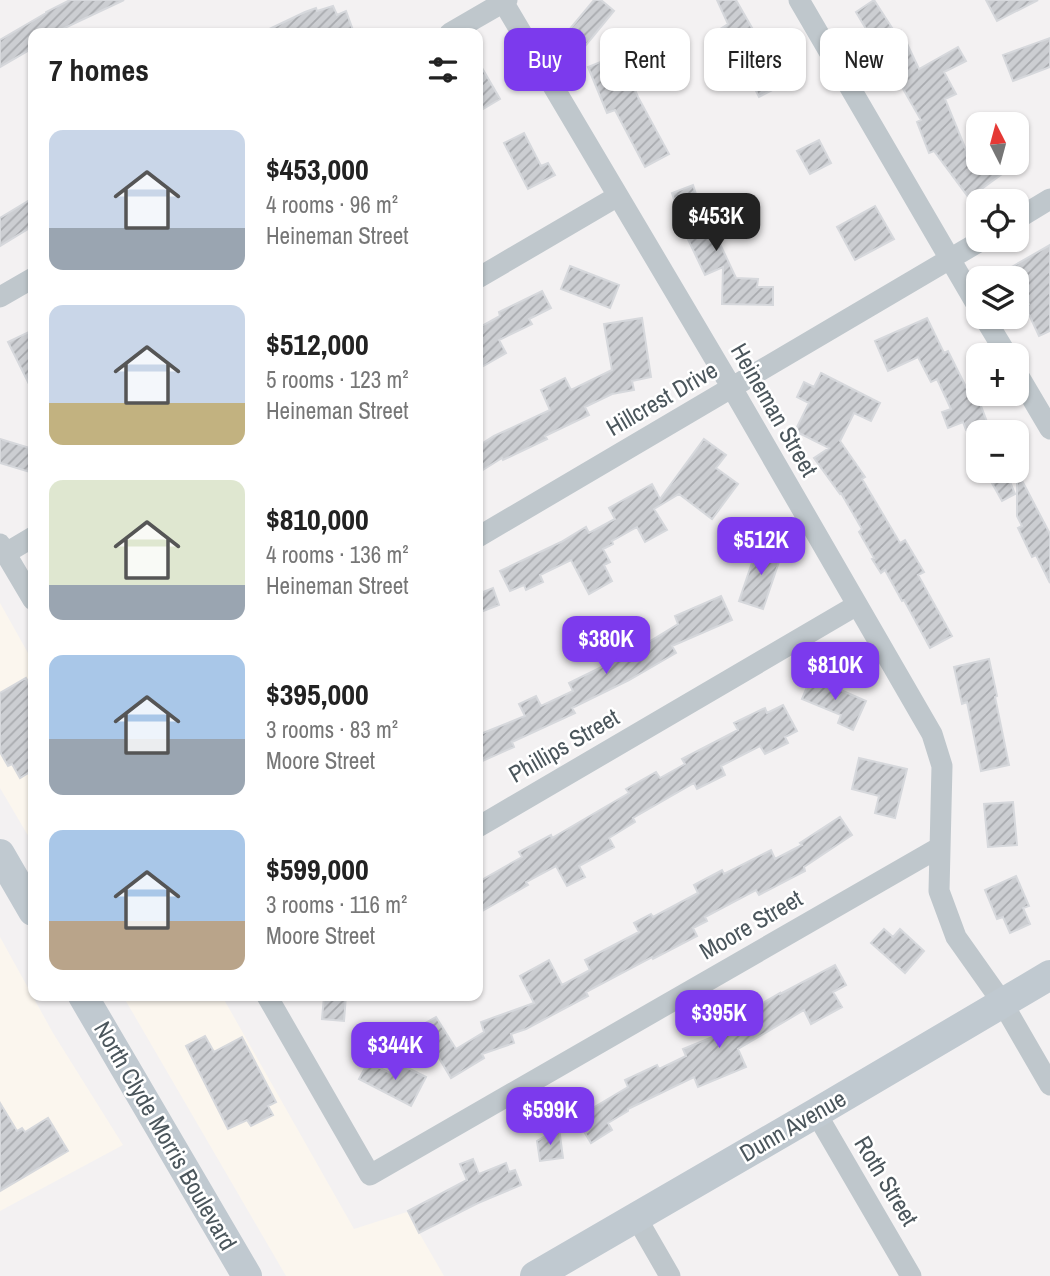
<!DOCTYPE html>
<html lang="en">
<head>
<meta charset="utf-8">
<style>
  :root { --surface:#fff; --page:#f2f2f2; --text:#222; --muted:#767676; --accent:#7c3aed }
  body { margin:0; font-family:"Archivo Narrow",sans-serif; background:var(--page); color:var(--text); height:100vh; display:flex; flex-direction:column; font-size:26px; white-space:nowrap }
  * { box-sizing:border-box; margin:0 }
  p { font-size:23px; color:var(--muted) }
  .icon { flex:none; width:38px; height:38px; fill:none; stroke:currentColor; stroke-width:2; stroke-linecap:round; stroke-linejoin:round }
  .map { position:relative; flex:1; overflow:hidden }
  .side { position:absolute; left:28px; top:28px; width:455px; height:973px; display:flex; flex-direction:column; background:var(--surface); border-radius:14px; box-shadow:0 2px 5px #0004 }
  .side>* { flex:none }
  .top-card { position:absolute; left:504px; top:28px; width:441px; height:63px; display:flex; gap:14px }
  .needle { width:46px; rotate:354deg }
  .controls { position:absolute; left:966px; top:112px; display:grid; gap:14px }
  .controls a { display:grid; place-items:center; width:63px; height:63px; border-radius:14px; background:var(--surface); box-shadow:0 2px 5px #0004; font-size:35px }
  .price { position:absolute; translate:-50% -60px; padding:0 16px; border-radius:14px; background:var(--accent); color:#fff; font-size:23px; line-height:46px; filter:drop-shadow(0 2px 4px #0008) }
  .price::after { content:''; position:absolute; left:50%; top:42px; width:21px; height:16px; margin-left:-10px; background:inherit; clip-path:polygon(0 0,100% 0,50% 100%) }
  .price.current { background:#222; color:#fff }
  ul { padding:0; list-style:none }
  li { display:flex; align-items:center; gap:21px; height:175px; padding:0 21px }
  li span { display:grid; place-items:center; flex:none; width:196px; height:140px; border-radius:14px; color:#555 }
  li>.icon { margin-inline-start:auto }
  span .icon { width:84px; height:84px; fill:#fffc; stroke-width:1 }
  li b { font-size:30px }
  h2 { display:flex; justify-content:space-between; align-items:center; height:84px; padding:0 21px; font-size:30px }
  .pill { padding:0 24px; border-radius:14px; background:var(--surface); box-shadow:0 2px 5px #0004; font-size:24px; line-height:63px }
  .pill.current { background:var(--accent); color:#fff }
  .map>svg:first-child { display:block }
</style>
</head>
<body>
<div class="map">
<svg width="1050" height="1276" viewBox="0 0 1050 1276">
  <defs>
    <pattern id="building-hatch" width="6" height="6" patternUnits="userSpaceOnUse" patternTransform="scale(1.75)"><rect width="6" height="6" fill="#ccced2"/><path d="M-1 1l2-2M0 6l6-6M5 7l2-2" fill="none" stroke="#a8aaae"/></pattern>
  </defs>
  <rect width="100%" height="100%" fill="#f3f1f2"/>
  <path fill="#fbf6ee" d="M0,603L33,662V844L0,788Z
    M0,937L53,1033L123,1145L0,1211Z
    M123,996H222L354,1229L407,1212L444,1276H286Z"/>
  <path fill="url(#building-hatch)" stroke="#d6d8dc" stroke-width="2" d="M70,0H124L54,33H33V48L0,67V40L46,13V12Z
    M594,0H601L614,11L581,51L564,36Z
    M717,0H736L771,61L778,57L785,71L777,75L782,85L759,97L739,57L737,59L720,29L728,24Z
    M874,0L896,34L901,31L919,69L958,47L966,61L944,72L956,94L945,99L966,150L978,141V163H994L1002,174L969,198L934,151L929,153L917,122L921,120L891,68L888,70L875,44L856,12Z
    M986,0H1038L997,21Z
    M333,6L337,15L346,11L354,33H261L305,12L316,8L317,11Z
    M1050,38V67L1013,81L1003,55Z
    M608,59L614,73L626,68L638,97L669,154L645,167L615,110L607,113L588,67Z
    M478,61L500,99L478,112Z
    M524,133L541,166L548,163L555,175L528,189L504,143Z
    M819,140L831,163L810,174L797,151Z
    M693,185L703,215L706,214L736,278L758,279L757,287H773V305L722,304L723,267L705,275L685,233L672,193Z
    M33,198V226L0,246V218Z
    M875,206L894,239L855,260L837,227Z
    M1050,245V331L1039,336L1025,306L1029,304L1017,283V278H1014L1008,269Z
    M570,266L619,285L610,308L561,289Z
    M542,291L551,308L529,319L532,324L499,340L506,353L478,369V328L500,316L499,312Z
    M642,318L651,377L632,381L634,390L612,394L585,407L589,415L545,436L547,439L503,460L502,458L478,473V446L494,436L550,410L541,390L565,378L571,390L612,370L604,324Z
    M927,318L944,353L948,351L973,401L978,398L987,422L966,430L963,422L948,428L942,412L951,409L937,379L931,382L918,357L888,371L875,341Z
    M33,330V392L8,342Z
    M821,373L880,403L871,421L854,413L840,441L865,477L862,479L900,543L905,540L924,572L918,575L952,636L930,648L904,600L902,601L885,570L881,573L872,559L874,558L859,532L862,529L841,493L840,494L814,458L829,448L795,431L809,403L797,397L804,382L814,387Z
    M0,439L33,449V473L0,463Z
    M704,439L726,455L716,468L738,484L712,519L679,494L654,509L667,530L645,542L637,527L612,541L613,544L603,549L610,562L604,565L612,581L589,594L571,560L540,575L543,582L526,590L524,585L510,591L500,571L561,542L586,527L589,533L615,519L609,508L652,484L660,499Z
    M1017,471L1050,534V583L1036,555L1032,557L1018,528L1022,526L1017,516Z
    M1007,474L1015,494L1002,501L992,483Z
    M758,545L782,553L763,609L739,601Z
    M493,588L499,605L478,613V594Z
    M721,596L732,620L672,646L676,653L629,680L572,708L575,713L512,742L514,747L478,763V735L525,716L519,704L536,696L541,706L573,691L569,683L622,657L611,640L637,625L647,643L678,624L675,616Z
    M989,659L997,696L995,697L1009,765L981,771L967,702L962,704L954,667Z
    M811,677L866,701L853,730L838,723L841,715L802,699Z
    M26,678L33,691V770L20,778L12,764L8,766L0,752V693Z
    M783,705L797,731L785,737L788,743L765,754L760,746L721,766L725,775L697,789L694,783L633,818L635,822L609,838L614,847L579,866L585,877L567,886L556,866L526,882L528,885L482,911L478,903V882L522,857L519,852L551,835L552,838L629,793L626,789L656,772L660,778L685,764L682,759L738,730L734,723L765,708L767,713Z
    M859,758L907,769L895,818L875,813L879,796L852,789Z
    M1013,802L1017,845L988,847L984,804Z
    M840,817L852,835L804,867L805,871L759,895L756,890L705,917L707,921L693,928L697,936L653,959L652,957L586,992L588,996L526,1029L511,1034L514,1043L482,1054L484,1058L451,1078L420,1026L436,1017L456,1049L484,1032L481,1022L534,1003L520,976L549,960L562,985L590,970L585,960L639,932L634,923L651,914L653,917L698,893L694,885L722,870L724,874L771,850L775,859L802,845L800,843Z
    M1016,876L1029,906L1023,908L1030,924L1010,933L1003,917L997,919L985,890Z
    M884,929L893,937L900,929L924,951L905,973L871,943Z
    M835,965L846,985L833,992L842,1007L811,1024L804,1010L738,1049L746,1067L698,1087L694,1077L628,1109V1111L608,1123L612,1130L591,1143L576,1118L628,1087L625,1080L657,1065L659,1069L686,1056L683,1049L737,1027L733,1020L780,993V994Z
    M324,996H346L344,1021L322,1019Z
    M205,1036L214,1052L242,1037L276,1102L268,1106L273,1115L251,1126L247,1120L228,1129L186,1046Z
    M368,1062L390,1073L396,1062L426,1077L411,1106L359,1079Z
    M0,1103L17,1131L22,1128L25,1132L48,1118L68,1151L0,1191Z
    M559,1128L563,1158L540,1161L537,1141Z
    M473,1159L479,1174L506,1163L509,1172L515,1170L521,1185L478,1203L419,1233L408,1211L467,1180L460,1164Z"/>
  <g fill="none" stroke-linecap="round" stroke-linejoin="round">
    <path stroke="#bfc7cc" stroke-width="21" d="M502,0L732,388L932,734L942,766L939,891L956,937L1002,1002L1050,1085
      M799,0L978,307
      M450,33L507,0
      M1017,219L1050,199
      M478,278L618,196
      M0,297L33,278
      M984,317L1007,355
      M1017,373L1050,429
      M478,537L982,240
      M0,544L33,600
      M6,553L33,537
      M478,827L857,605
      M267,996L370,1175L940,847
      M816,1113L911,1276
      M636,1217L670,1276"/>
    <path stroke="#c0c9d0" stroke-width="30" d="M0,854L33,911
      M83,996L247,1276
      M535,1276L816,1113L1050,975"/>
  </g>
  <g text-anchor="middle" stroke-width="5" stroke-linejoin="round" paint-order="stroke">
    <g font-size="24" fill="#4b565c" stroke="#fff">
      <text transform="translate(662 399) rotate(-30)" y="8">Hillcrest Drive</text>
      <text transform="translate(774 410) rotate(60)" y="8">Heineman Street</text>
      <text transform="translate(564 746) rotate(-30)" y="8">Phillips Street</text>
      <text transform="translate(751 925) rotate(-30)" y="8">Moore Street</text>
      <text transform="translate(793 1126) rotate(-30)" y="8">Dunn Avenue</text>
      <text transform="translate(165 1136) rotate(60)" y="8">North Clyde Morris Boulevard</text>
      <text transform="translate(886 1181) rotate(59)" y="8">Roth Street</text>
    </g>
  </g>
</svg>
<div class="controls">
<a><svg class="needle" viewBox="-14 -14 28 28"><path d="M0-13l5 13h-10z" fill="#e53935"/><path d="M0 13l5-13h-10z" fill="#767676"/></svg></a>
<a><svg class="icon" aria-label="locate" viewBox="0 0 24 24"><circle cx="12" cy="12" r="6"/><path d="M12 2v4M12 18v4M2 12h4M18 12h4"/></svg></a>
<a><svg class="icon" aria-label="layers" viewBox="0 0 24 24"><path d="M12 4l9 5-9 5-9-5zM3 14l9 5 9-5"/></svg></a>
<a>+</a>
<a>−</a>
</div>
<b class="price current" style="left:716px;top:253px">$453K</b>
<b class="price" style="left:761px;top:577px">$512K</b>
<b class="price" style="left:606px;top:676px">$380K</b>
<b class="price" style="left:835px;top:702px">$810K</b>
<b class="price" style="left:719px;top:1050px">$395K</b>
<b class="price" style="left:395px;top:1082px">$344K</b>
<b class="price" style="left:550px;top:1147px">$599K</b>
<div class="top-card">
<a class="pill current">Buy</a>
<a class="pill">Rent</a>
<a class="pill">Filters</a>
<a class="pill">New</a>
</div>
<section class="side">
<h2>7 homes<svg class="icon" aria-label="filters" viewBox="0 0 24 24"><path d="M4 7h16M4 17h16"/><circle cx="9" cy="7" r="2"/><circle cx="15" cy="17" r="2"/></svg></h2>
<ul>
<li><span style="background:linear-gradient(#c9d6e8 70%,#9aa5b1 0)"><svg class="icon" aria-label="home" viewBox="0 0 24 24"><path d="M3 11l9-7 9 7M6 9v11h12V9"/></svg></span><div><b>$453,000</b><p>4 rooms · 96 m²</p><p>Heineman Street</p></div></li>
<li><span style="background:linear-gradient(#c9d6e8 70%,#c2b280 0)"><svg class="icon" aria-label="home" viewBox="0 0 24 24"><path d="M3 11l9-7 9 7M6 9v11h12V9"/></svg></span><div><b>$512,000</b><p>5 rooms · 123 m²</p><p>Heineman Street</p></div></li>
<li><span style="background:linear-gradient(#dfe7d0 75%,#9aa5b1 0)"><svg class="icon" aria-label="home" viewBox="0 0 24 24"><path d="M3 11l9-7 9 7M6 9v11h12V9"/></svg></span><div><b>$810,000</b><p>4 rooms · 136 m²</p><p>Heineman Street</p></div></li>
<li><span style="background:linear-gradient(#a9c7e8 60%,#9aa5b1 0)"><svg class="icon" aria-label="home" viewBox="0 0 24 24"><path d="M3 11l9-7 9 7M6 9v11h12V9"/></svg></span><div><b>$395,000</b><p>3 rooms · 83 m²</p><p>Moore Street</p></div></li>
<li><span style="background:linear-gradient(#a9c7e8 65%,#b9a48a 0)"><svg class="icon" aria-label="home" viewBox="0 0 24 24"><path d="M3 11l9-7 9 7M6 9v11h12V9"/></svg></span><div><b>$599,000</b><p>3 rooms · 116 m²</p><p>Moore Street</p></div></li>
</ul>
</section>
</div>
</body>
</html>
